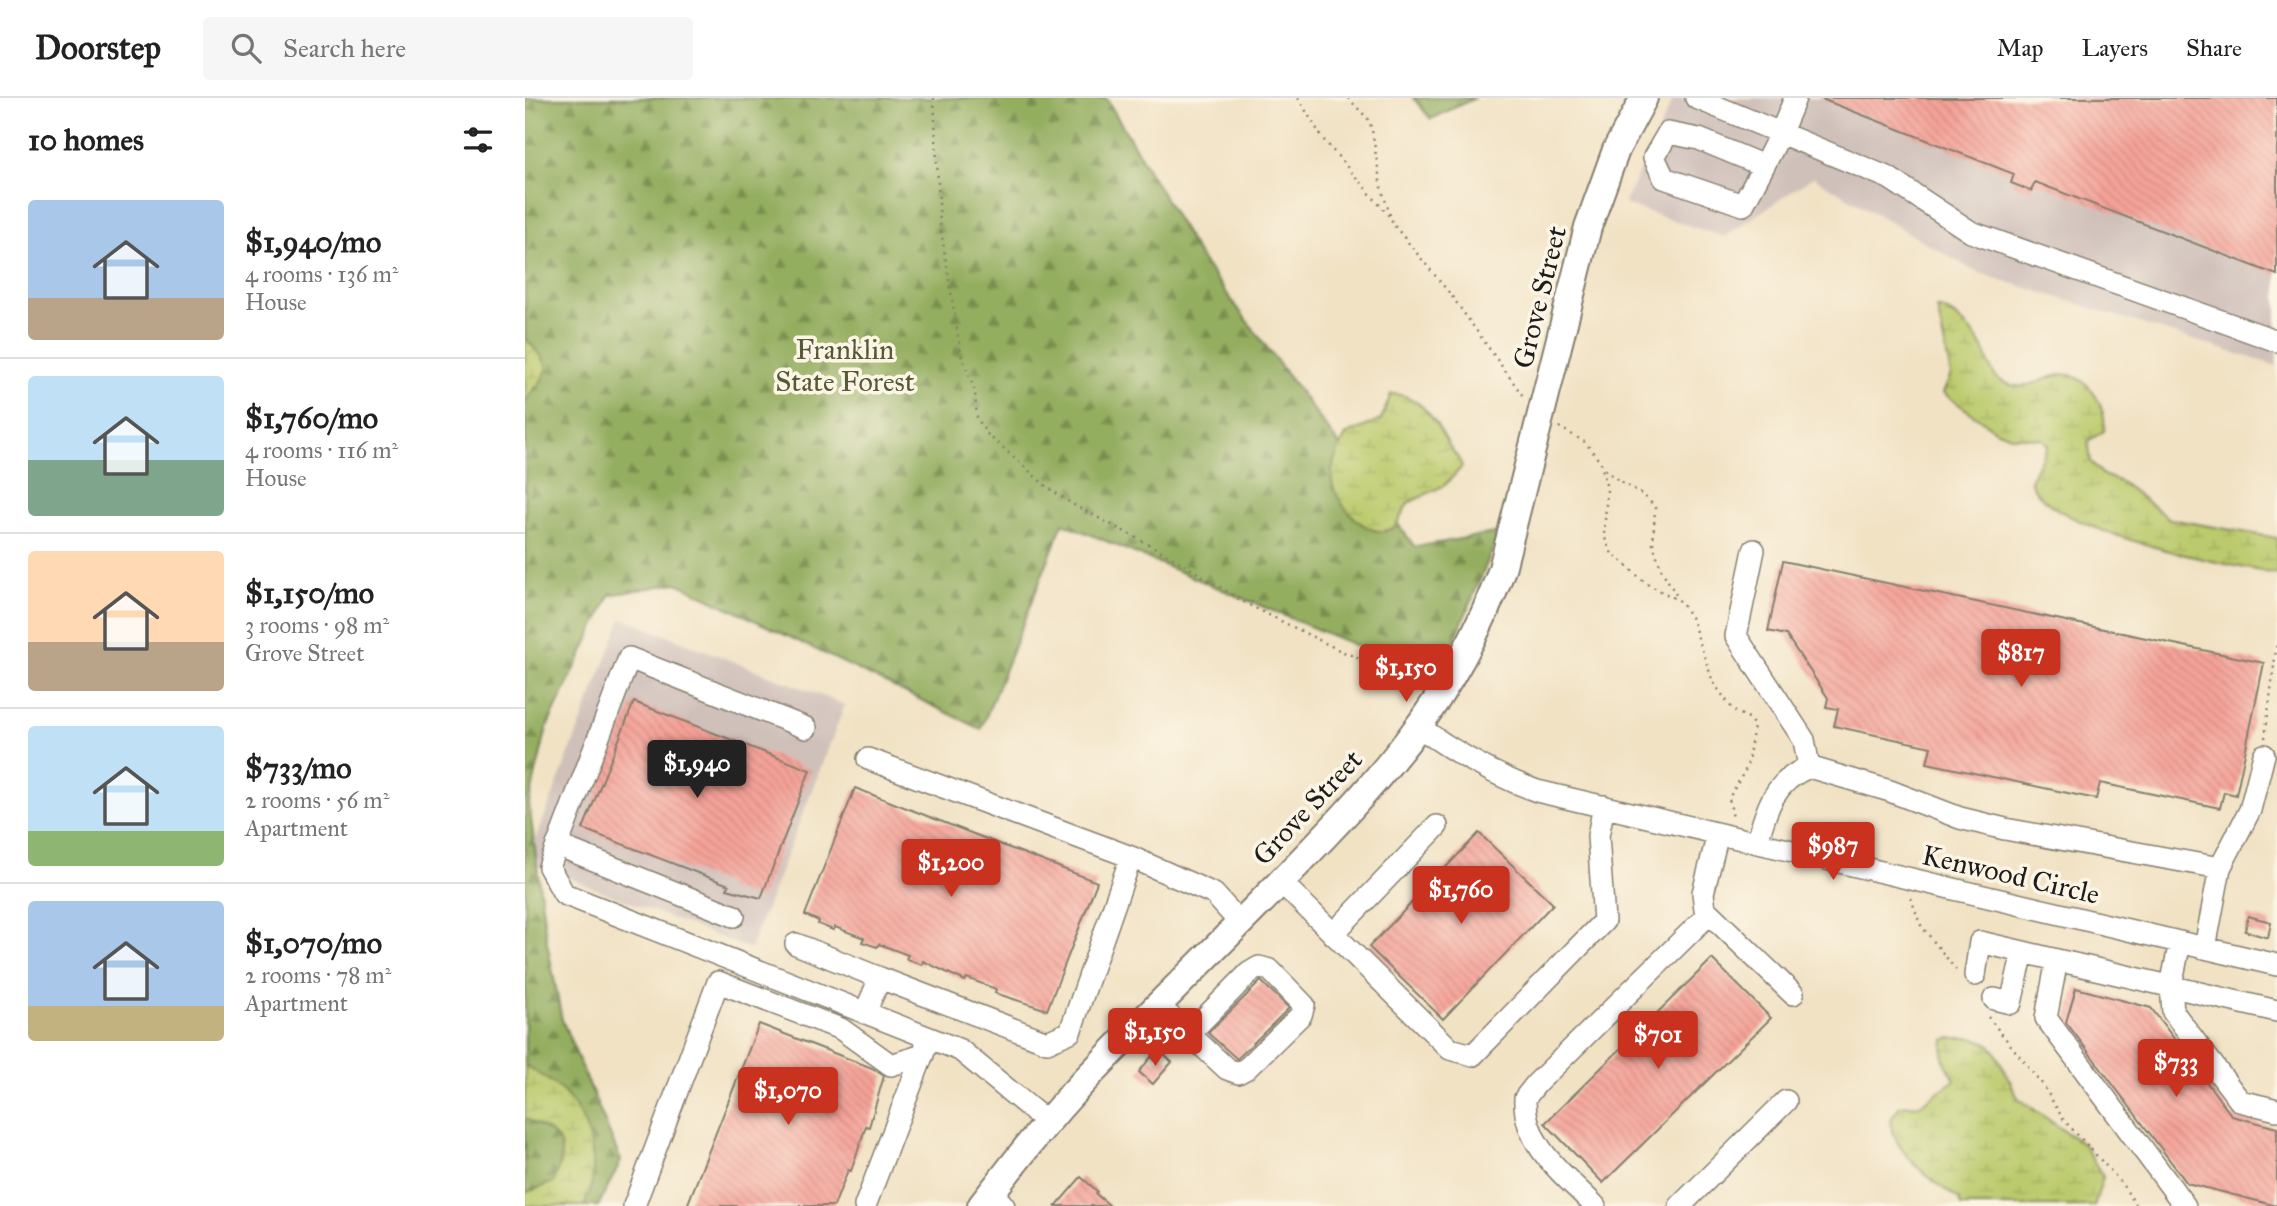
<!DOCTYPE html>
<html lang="en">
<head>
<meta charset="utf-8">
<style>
  :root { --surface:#fff; --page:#f6f6f6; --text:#222; --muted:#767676; --line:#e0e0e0; --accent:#c8321e }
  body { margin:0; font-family:"IM FELL Great Primer",serif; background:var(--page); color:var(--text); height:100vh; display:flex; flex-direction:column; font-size:26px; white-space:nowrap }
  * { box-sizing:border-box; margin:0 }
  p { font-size:23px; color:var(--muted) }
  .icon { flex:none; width:38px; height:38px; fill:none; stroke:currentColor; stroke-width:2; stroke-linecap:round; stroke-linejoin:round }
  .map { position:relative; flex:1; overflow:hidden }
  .drawer { display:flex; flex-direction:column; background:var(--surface); width:525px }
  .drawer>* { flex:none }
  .price { position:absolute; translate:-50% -60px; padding:0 16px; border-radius:7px; background:var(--accent); color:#fff; font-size:23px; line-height:46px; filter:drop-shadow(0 2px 4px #0008) }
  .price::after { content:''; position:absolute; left:50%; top:42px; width:21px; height:16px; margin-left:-10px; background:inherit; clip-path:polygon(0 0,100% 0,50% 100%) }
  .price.active { background:#222; color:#fff }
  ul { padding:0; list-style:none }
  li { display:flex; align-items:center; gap:21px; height:175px; padding:0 28px }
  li+li { border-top:2px solid var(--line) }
  li span { display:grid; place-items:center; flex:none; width:196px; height:140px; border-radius:7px; color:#555 }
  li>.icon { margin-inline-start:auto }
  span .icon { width:84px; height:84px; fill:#fffc; stroke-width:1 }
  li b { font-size:30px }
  h2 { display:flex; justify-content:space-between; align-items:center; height:84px; padding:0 28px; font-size:30px }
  header { display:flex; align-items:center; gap:42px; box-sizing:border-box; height:98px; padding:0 35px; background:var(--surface); border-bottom:2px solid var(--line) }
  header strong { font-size:33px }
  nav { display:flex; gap:38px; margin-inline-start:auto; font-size:24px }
  .search { width:490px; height:63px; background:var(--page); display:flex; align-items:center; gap:18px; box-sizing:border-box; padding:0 24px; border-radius:7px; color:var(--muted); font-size:26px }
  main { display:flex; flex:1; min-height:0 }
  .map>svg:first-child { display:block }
</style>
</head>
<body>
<header>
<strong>Doorstep</strong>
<div class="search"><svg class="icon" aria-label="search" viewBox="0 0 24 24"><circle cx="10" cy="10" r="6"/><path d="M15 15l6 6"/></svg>Search here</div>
<nav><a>Map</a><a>Layers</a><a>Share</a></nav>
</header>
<main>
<section class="drawer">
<h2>10 homes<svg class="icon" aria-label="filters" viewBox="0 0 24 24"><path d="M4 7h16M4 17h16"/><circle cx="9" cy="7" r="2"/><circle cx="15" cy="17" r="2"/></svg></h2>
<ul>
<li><span style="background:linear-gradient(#a9c7e8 70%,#b9a48a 0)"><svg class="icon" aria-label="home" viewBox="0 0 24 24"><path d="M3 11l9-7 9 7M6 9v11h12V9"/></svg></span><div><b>$1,940/mo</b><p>4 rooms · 136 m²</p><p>House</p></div></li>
<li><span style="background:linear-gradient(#bfe0f5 60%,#7fa58c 0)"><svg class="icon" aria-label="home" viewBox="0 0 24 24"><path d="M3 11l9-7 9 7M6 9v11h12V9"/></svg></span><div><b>$1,760/mo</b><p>4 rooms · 116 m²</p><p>House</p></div></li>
<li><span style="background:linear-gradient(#ffd9b3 65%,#b9a48a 0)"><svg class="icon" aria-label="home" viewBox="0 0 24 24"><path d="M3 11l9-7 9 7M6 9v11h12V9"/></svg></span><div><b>$1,150/mo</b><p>3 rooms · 98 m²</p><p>Grove Street</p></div></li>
<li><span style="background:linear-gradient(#bfe0f5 75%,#8fb573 0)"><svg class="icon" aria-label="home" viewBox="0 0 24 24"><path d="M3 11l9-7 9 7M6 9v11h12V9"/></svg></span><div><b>$733/mo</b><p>2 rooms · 56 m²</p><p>Apartment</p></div></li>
<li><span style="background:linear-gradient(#a9c7e8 75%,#c2b280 0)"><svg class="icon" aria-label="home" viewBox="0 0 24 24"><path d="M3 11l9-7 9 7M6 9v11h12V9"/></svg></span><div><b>$1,070/mo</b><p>2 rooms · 78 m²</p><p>Apartment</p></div></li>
</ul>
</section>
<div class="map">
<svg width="1752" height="1108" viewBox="0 0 1752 1108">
  <defs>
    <pattern id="forest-firs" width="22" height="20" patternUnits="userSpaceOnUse" patternTransform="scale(1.75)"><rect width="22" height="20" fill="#94ae60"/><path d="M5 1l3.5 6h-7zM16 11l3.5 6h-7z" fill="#788d4e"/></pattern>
    <pattern id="wetland-marsh" width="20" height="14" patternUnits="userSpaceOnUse" patternTransform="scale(1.75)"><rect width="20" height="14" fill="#bbca6c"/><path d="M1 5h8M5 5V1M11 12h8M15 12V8" fill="none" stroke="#a0ad5d"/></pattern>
    <pattern id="building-back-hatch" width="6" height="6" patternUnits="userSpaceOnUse" patternTransform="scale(1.75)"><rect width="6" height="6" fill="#f5a298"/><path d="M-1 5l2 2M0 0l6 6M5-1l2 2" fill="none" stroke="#d18b82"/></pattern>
  </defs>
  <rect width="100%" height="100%" fill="#fcf5e5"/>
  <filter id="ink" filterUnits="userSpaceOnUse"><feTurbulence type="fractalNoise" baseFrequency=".0143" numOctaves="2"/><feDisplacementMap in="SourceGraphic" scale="14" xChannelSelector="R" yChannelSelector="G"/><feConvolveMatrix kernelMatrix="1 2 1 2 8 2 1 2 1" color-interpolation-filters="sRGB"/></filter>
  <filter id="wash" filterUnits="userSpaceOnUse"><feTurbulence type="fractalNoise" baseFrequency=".00686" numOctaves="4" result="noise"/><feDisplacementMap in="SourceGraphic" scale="28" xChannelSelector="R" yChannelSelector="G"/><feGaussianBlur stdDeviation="1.57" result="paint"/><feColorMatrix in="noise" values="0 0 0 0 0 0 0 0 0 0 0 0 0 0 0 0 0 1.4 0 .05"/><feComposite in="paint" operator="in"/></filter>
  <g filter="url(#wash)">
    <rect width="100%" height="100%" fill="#f1e2c4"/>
    <path fill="#cfc0ba" d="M1149,0H1752V268L1451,174L1288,79L1199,139L1099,106Z
      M97,520L320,607L225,851L2,764Z"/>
    <path fill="url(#forest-firs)" stroke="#58653e" stroke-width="2" d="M0,0H581L674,158L890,449L975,434L913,582L538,425L456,631L152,485L85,497L22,629L4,705L21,839L37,922L96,1063L73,1108H0Z
      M888,0H950L906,21Z"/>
    <path fill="url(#wetland-marsh)" stroke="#6c7344" stroke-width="2" d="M1412,210C1430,214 1450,235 1459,252C1466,267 1465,280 1483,286C1502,293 1517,280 1535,277C1561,272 1583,310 1579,333L1563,343L1566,364L1578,377L1596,384L1645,421L1752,440V476C1702,467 1519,433 1505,382L1523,347L1517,341L1486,338L1470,332L1418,295L1426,277Z
      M0,240C33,274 24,270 0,304Z
      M866,296C896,296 911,324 923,346C927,355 935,358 937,369L920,387L883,405L870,429C863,432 857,435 849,432C832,427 809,401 807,383C805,368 814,348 822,336L856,322Z
      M1425,940H1449L1463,945L1470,953L1493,1000L1559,1047L1578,1079L1569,1108H1436L1434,1101C1408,1084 1368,1055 1365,1022L1375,1008L1394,1007L1430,982L1418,960L1419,942Z
      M0,967C13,976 30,984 40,996C67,1025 77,1073 59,1108H0V1095L29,1084C44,1042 36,1039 0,1020Z"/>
    <g id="blocks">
      <path fill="url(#building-back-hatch)" d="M1294,0H1752V177L1510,84L1506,93L1486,85L1489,76Z
        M1258,463L1739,565L1711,697L1699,694L1695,710L1575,685L1571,701L1402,665L1406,649L1309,628L1313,611L1301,609L1303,600L1261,537L1243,533Z
        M109,604L285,672L236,800L202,791L204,787L58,731Z
        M330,690L572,784L522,912L470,895L471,891L442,880L440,883L398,863L397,867L381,861L383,857L354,846L352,849L337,844L339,840L310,829L308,832L293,826L294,823L280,817Z
        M954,735L1028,806L918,921L844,849Z
        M1723,818L1746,824L1743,840L1720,833Z
        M1187,861L1246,920L1078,1085L1020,1025Z
        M736,883L764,910L712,961L683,935Z
        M1551,890L1626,910L1707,1018L1752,1030V1108L1662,1085L1541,924Z
        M234,926L347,970L359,978L344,1029L341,1028L326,1073L323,1072L309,1108H162Z
        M638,956L647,964L628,986L614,974L626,959L631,963Z
        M556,1079L572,1093L571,1096L585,1108H531Z"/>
    </g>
  </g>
  <g filter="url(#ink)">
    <use href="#blocks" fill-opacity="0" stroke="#867f70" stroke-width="2"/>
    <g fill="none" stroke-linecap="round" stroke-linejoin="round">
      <defs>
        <path id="minor" d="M1171,0L1364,80L1446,134L1752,243
          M1239,68L1174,41L1143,35L1129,59L1139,80L1218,107C1237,71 1256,38 1270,0
          M1229,452L1211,538L1279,642L1284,669
          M894,629C932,656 968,677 1012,693L1752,867
          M281,630L104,560L24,769L39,796L435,952L522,1024
          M1193,736L1178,795L1180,811L1268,896
          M1232,745C1241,711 1249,683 1284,669L1365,693L1435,720L1480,731L1695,770L1680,850
          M32,747L209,818
          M606,759L689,796L716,826
          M1695,770L1725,712L1739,657
          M756,784L925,951L948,957L1079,823L1073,738L1079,708
          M808,836L912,728
          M1655,844L1646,888L1648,914L1715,1003L1752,1012
          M271,846L355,880
          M1450,877L1455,844L1498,854
          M1469,901L1486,905L1498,854L1532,862
          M634,908L702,971L713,975L722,970L776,917L779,907L745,872L734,869L724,875L664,936
          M340,915L355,880L522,944L545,934L606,759L343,661
          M467,1094L479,1108
          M109,1108L193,884L316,931L366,967L398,957
          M340,1108L401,948
          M1070,1108C1040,1077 998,1048 1000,1000L1011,986L1184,816
          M1155,1108L1261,1003
          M1660,1108L1521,920L1532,862L1752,913"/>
        <path id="major" d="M456,1108C489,1065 523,1021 560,982C617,922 677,864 735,805C837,700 927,613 977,471L1063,129L1091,52L1119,0"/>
      </defs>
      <use href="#minor" stroke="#867f70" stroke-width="24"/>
      <use href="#major" stroke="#867f70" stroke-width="30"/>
      <path stroke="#867f70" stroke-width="2.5" stroke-dasharray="2 5" stroke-linecap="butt" d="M409,0L415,126L436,256L450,294L452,320L461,335L521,388L547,406L640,455L722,506L816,553L897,585
        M773,0L798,41L865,119
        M823,0L844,22L847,32L856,89L868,126L926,197L998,298
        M1034,329L1060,344L1076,365L1082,391L1079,438L1086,454L1122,486L1155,503L1166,519L1188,584L1209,613L1224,620L1229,628L1222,669L1204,700L1208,720
        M1080,371C1095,387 1118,391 1130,410L1128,446L1137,473L1153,500
        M1740,640L1752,543
        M1386,800L1395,826L1432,873
        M1463,919L1518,987L1538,1021L1594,1082L1612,1108"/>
      <use href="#minor" stroke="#fff" stroke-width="21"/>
      <use href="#major" stroke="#fff" stroke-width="26"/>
    </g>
  </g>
  <g text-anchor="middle" stroke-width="7" stroke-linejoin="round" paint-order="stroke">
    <g font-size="28" fill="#1c1c1c" stroke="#fcf5e5">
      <text transform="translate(1014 199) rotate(-76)" y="10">Grove Street</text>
      <text transform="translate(782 709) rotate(-47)" y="10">Grove Street</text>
      <text transform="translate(1486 776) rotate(13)" y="10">Kenwood Circle</text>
    </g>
    <g font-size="28" fill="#545938" stroke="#fcf5e5">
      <text x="320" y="261">Franklin<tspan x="320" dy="32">State Forest</tspan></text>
    </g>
  </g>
</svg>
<b class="price" style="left:1496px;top:591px">$817</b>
<b class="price" style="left:881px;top:606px">$1,150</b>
<b class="price active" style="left:172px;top:702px">$1,940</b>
<b class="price" style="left:1308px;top:784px">$987</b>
<b class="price" style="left:426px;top:801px">$1,200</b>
<b class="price" style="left:936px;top:828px">$1,760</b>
<b class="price" style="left:630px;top:970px">$1,150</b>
<b class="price" style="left:1133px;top:973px">$701</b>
<b class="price" style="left:1651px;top:1001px">$733</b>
<b class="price" style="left:263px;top:1029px">$1,070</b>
</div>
</main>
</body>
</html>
